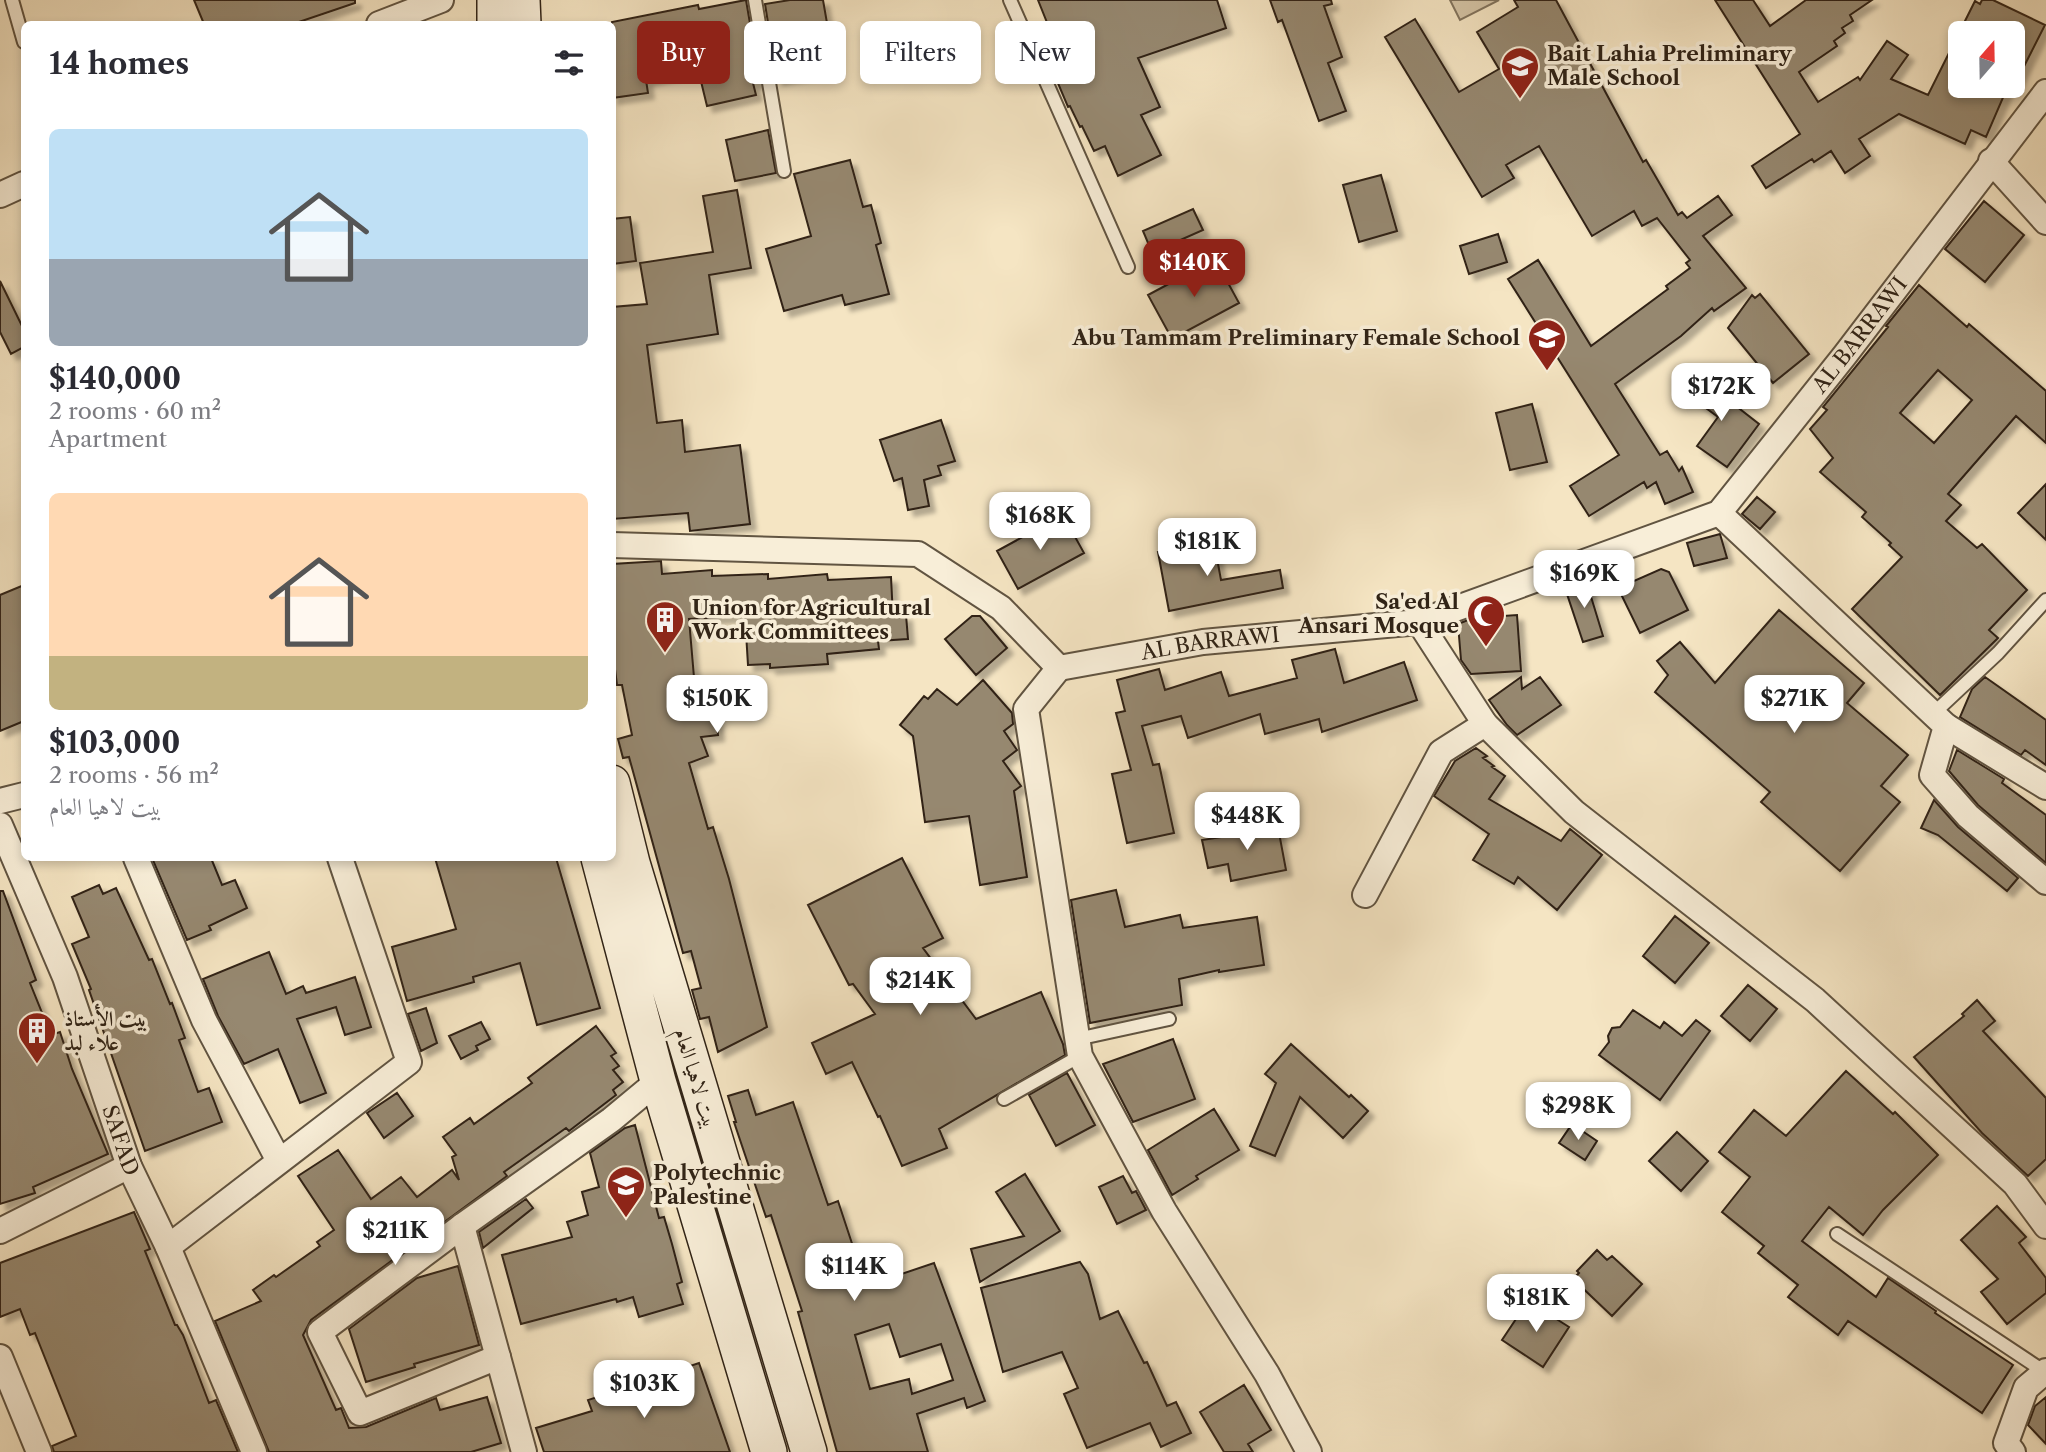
<!DOCTYPE html>
<html lang="en">
<head>
<meta charset="utf-8">
<style>
  :root { --surface:#fff; --page:#f7f7f7; --text:#2b2b33; --muted:#7c7c81; --accent:#8f2418 }
  body { margin:0; font-family:"Libre Caslon Text",Amiri,serif; background:var(--page); color:var(--text); height:100vh; display:flex; flex-direction:column; font-size:26px; white-space:nowrap }
  * { box-sizing:border-box; margin:0 }
  p { font-size:23px; color:var(--muted) }
  .icon { flex:none; width:38px; height:38px; fill:none; stroke:currentColor; stroke-width:2; stroke-linecap:round; stroke-linejoin:round }
  .map { position:relative; flex:1; overflow:hidden }
  .details { position:absolute; left:21px; top:21px; width:595px; height:840px; display:flex; flex-direction:column; background:var(--surface); border-radius:10px; box-shadow:0 4px 10px #0003 }
  .details>* { flex:none }
  .guide { position:absolute; left:637px; top:21px; width:665px; height:63px; display:flex; gap:14px }
  .needle { width:46px; rotate:20deg }
  .buttons { position:absolute; left:1948px; top:21px; display:grid; gap:14px }
  .buttons a { display:grid; place-items:center; width:77px; height:77px; border-radius:10px; background:var(--surface); box-shadow:0 4px 10px #0003; font-size:35px }
  .price { position:absolute; translate:-50% -60px; padding:0 16px; border-radius:14px; background:#fff; color:#222; font-size:23px; line-height:46px; filter:drop-shadow(0 2px 4px #0008) }
  .price::after { content:''; position:absolute; left:50%; top:42px; width:21px; height:16px; margin-left:-10px; background:inherit; clip-path:polygon(0 0,100% 0,50% 100%) }
  .price.selected { background:var(--accent); color:#fff }
  ul { padding:0; list-style:none }
  li { display:grid; align-content:center; gap:14px; height:371px; padding:0 28px }
  li span { display:grid; place-items:center; height:217px; border-radius:10px; color:#555 }
  li>.icon { margin-inline-start:auto }
  span .icon { width:126px; height:126px; fill:#fffc; stroke-width:1 }
  li b { font-size:30px }
  h2 { display:flex; justify-content:space-between; align-items:center; height:84px; padding:0 28px; font-size:30px }
  .tag { padding:0 24px; border-radius:10px; background:var(--surface); box-shadow:0 4px 10px #0003; font-size:24px; line-height:63px }
  .tag.selected { background:var(--accent); color:#fff }
  .map>svg:first-child { display:block }
</style>
</head>
<body>
<div class="map">
<svg width="2046" height="1452" viewBox="0 0 2046 1452">
  <defs>
    <filter id="shadow"><feDropShadow dx="6" dy="6" stdDeviation="2" flood-color="#0004"/></filter>
  </defs>
  <rect width="100%" height="100%" fill="#f5e5c3"/>
  <filter id="stains"><feTurbulence type="fractalNoise" baseFrequency=".00286" numOctaves="4"/><feColorMatrix values="0 0 0 0 .2 0 0 0 0 .09 0 0 0 0 .02 0 0 0 .5 -.17"/></filter>
  <radialGradient id="worn" r=".72"><stop offset=".6" stop-color="#630" stop-opacity="0"/><stop offset="1" stop-color="#630" stop-opacity=".3"/></radialGradient>
  <path fill="#d4c4a6" stroke="#82745e" stroke-width="2" d="M1450,0H1499L1460,20Z"/>
  <path fill="#968870" stroke="#302316" stroke-width="2" fill-rule="evenodd" filter="url(#shadow)" d="M194,0H355V3L293,24H204Z
    M746,0L760,82L753,83L756,95L707,106L698,69L646,80L648,93L612,98V22L698,5L699,9Z
    M790,0H823L835,69L777,79L765,4Z
    M1038,0H1217L1226,28L1138,58L1160,107L1141,115L1161,155L1118,176L1105,146L1094,151L1082,126L1080,127L1070,106L1068,107L1044,50L1056,45Z
    M1270,0H1331L1332,4L1324,6L1342,57L1328,63L1346,111L1319,121L1282,20L1278,22Z
    M1514,0H1556L1643,162L1646,160L1678,215L1682,212L1687,218L1718,196L1732,215L1703,236L1746,288L1714,311L1712,308L1681,336L1615,384L1660,455L1667,451L1679,471L1682,467L1693,492L1665,504L1656,482L1647,488L1644,482L1589,516L1570,486L1619,455L1508,279L1538,260L1591,346L1668,289L1666,286L1690,268L1686,263L1690,260L1657,218L1642,226L1634,211L1592,236L1539,146L1506,165L1514,178L1482,197L1385,37L1415,19L1459,92L1499,69L1477,32L1518,7Z
    M1715,0H1753L1770,26L1806,0H1872L1850,15L1853,21L1842,28L1845,33L1834,41L1837,46L1799,72L1818,102L1858,77L1860,80L1887,41L1908,55L1891,79L1928,95L1975,1L1980,4L1982,0H1993L2045,25L2012,90V33H1960V86H2008L1986,137L1971,130L1965,144L1899,114L1859,139L1870,156L1845,173L1831,151L1814,162L1812,159L1766,188L1752,166L1800,134Z
    M768,130L776,173L735,181L726,140Z
    M850,160L863,207L871,205L881,243L876,245L889,294L845,305L842,295L784,311L766,249L811,236L794,174Z
    M1381,175L1397,231L1359,242L1343,185Z
    M737,190L751,268L709,275L718,334L647,345L657,423L682,420L685,452L740,445L750,524L690,531L688,513L612,519V307L647,304L640,263L713,252L703,196Z
    M1984,201L2024,235L1985,282L1945,249Z
    M1193,209L1203,230L1158,250H1151L1143,231Z
    M630,217L636,261L612,264V219Z
    M1498,234L1507,262L1469,274L1460,246Z
    M1215,259L1239,303L1172,339L1148,295Z
    M0,281L24,330V347L11,354L0,332Z
    M1919,285L1967,327L1969,324L2046,391V443L2016,416L1948,494L1961,505L1946,521L1977,548L1982,544L2027,590L1989,630L1998,638L1940,695L1852,609L1902,557L1889,545L1891,543L1862,517L1866,512L1820,472L1833,458L1810,429L1827,410L1823,407L1888,327L1886,326ZM1938,370L1972,400L1934,443L1900,413Z
    M1760,294L1809,354L1773,383L1728,328L1752,295L1755,298Z
    M1695,374L1759,424L1727,467L1697,446L1718,417L1683,391Z
    M1532,404L1547,462L1510,470L1496,413Z
    M941,420L955,461L938,466L941,475L924,480L929,506L908,510L902,478L894,481L880,440Z
    M2046,484V540L2018,513Z
    M1757,497L1775,512L1760,529L1742,514Z
    M1063,515L1084,553L1018,589L997,551Z
    M1720,534L1727,558L1694,566L1687,543Z
    M1214,542L1221,580L1280,570L1283,588L1169,611L1158,552Z
    M661,561L662,574L712,570V576L768,574V579L827,574L828,580L891,577L893,617L906,615L908,639L878,641L879,649L827,654L828,664L770,668V664L748,665L745,616L689,619L695,689L713,688L718,735L701,737L708,756L689,763L708,829L713,827L729,879L767,1027L718,1052L709,1017L700,1019L692,990L701,988L691,951L683,953L629,757L623,758L618,739L632,735L622,685H617L612,645V564Z
    M1661,569L1669,572L1688,610L1640,633L1618,588Z
    M1585,577L1603,636L1583,642L1564,585Z
    M24,585V721L0,731V595Z
    M1779,610L1864,683L1847,703L1908,755L1881,786L1900,802L1840,871L1761,802L1770,792L1655,692L1668,675L1657,661L1680,642L1715,683Z
    M1517,615L1521,671L1471,674L1461,660L1458,624L1473,618Z
    M972,616H980L1007,648L976,675L945,639Z
    M1335,649L1344,683L1404,662L1417,700L1322,732L1319,719L1265,734L1260,714L1188,738L1181,716L1142,726L1153,765L1159,764L1174,833L1127,843L1112,774L1131,770L1116,713L1125,711L1117,680L1159,669L1165,690L1221,672L1229,696L1297,678L1292,660Z
    M1521,677L1522,689L1540,677L1561,705L1517,735L1507,725L1489,700Z
    M1985,677L2046,720V765L2025,750L2021,755L1960,717L1972,689Z
    M983,680L1012,713L1013,724L1004,731L1017,750L1003,761L1021,786L1014,791L1027,877L980,885L969,816L925,822L913,736L900,725L924,696L928,699L937,689L957,705Z
    M1476,748L1487,756L1483,758L1494,766L1492,767L1505,776L1489,799L1561,841L1570,829L1602,855L1557,910L1518,877L1514,884L1473,860L1489,834L1434,796L1455,761Z
    M1957,750L2004,779L2002,783L2046,815V863L1978,805L1949,771Z
    M1934,800L1958,827L2018,878L2007,891L1938,835L1921,828Z
    M1277,822L1286,870L1231,881L1228,864L1208,868L1202,840L1222,837V833Z
    M152,858H211L222,885L235,880L247,908L209,926L211,930L187,940Z
    M435,858H556L600,1008L537,1025L520,963L473,977L474,982L407,1001L392,947L456,929Z
    M902,858L943,938L923,948L976,1019L1041,992L1063,1044L1065,1055L939,1129L947,1148L902,1166L880,1116L878,1117L852,1062L826,1074L812,1043L875,1014L853,984L849,985L808,905Z
    M99,885L103,894L116,888L149,960L152,959L170,1004L172,1003L185,1038L179,1040L198,1092L209,1088L222,1122L145,1151L89,990L91,989L72,944L89,937L72,897Z
    M1116,890L1125,927L1180,915L1183,928L1257,917L1264,965L1219,972V970L1179,979L1182,1005L1090,1023L1071,900Z
    M0,891H3L36,980L30,983L51,1035L60,1032L72,1069L108,1154L33,1187L35,1193L0,1204Z
    M1675,916L1709,943L1675,983L1643,956Z
    M269,952L286,994L303,986L306,993L355,977L371,1027L345,1035L336,1007L297,1019L326,1093L300,1103L278,1049L244,1064L218,1016L203,979Z
    M1748,985L1777,1009L1750,1041L1721,1016Z
    M1977,1000L1995,1021L1983,1031L2046,1098V1159L2028,1176L1982,1133L1914,1057L1964,1016L1962,1014Z
    M426,1008L437,1043L421,1051L408,1014Z
    M1633,1010L1660,1028L1664,1022L1682,1036L1696,1020L1710,1031L1660,1100L1599,1055L1609,1042L1608,1036L1612,1028L1620,1027Z
    M481,1022L490,1039L476,1046L478,1050L461,1059L449,1036Z
    M596,1026L616,1053L611,1056L619,1066L613,1070L623,1082L613,1090L616,1095L569,1131L566,1128L504,1172L507,1176L311,1320L303,1335L336,1410L341,1408L349,1428L366,1427L436,1398L440,1410L487,1397L501,1443L471,1452H269L215,1321L261,1301L253,1290L274,1275L276,1277L320,1246L317,1242L334,1230L298,1176L338,1150L371,1199L401,1177L417,1197L452,1170L459,1180L452,1157L456,1155L443,1137L470,1118L474,1124L532,1083L528,1078Z
    M1173,1039L1195,1099L1133,1122L1103,1064Z
    M1291,1044L1349,1097L1351,1095L1368,1111L1343,1138L1300,1097L1275,1156L1250,1146L1276,1083L1265,1074Z
    M1846,1071L1893,1114L1895,1112L1938,1155L1883,1210L1863,1235L1829,1207L1802,1241L1876,1297L1888,1278L1936,1311L1935,1313L2013,1365L1982,1413L1848,1321L1838,1335L1788,1297L1798,1285L1758,1253L1764,1246L1722,1212L1750,1177L1719,1152L1754,1110L1786,1136Z
    M1067,1073L1095,1125L1056,1146L1029,1095Z
    M748,1090L756,1115L793,1102L828,1205L838,1201L866,1286L934,1263L985,1401L967,1408L964,1398L917,1414L928,1452H837L798,1312L802,1311L771,1215L766,1217L734,1122H736L728,1096ZM889,1324L900,1357L941,1344L953,1380L912,1394L909,1379L870,1389L855,1335Z
    M397,1093L413,1116L384,1138L367,1113Z
    M1214,1109L1239,1150L1196,1176L1198,1179L1172,1195L1148,1150Z
    M1572,1124L1597,1141L1585,1160L1559,1143Z
    M635,1125L659,1218L664,1217L672,1244L682,1282L677,1284L683,1304L639,1317L633,1297L617,1302L616,1299L521,1324L502,1255L572,1237L567,1222L588,1215L582,1192L599,1187L590,1153L625,1128Z
    M1677,1132L1708,1161L1681,1191L1649,1161Z
    M1025,1174L1060,1231L980,1282L971,1249L1024,1236L996,1192Z
    M1123,1176L1132,1193L1136,1191L1146,1210L1117,1224L1099,1187Z
    M526,1199L533,1208L483,1248L479,1232Z
    M1997,1206L2026,1237L2019,1243L2046,1278V1293L2007,1324L1981,1292L1998,1279L1961,1240Z
    M134,1212L150,1249L145,1251L175,1325H177L183,1335L209,1403L216,1400L238,1452H54L52,1446L76,1436L35,1333L30,1335L20,1309L0,1317V1263Z
    M1597,1250L1607,1260L1612,1256L1642,1284L1612,1316L1573,1279L1579,1273L1577,1271Z
    M1080,1262L1088,1274L1100,1319L1118,1311L1144,1363L1147,1362L1167,1406L1176,1402L1191,1433L1161,1447L1150,1423L1087,1448L1064,1394L1078,1388L1062,1352L1003,1372L981,1288Z
    M458,1266L479,1345L414,1364L415,1367L366,1382L349,1329L417,1278Z
    M1528,1301L1569,1327L1543,1367L1502,1340Z
    M699,1363L730,1452H544L536,1428L592,1411L588,1400Z
    M1244,1385L1271,1430L1248,1444L1253,1452H1224L1200,1412Z
    M2046,1397V1444L2028,1425L2035,1406Z"/>
  <g fill="none" stroke-linecap="round" stroke-linejoin="round">
    <defs>
      <path id="lane" d="M12,0L24,42
        M755,0L784,171
        M1010,0L1128,267
        M1934,713L1998,653L2046,600
        M1077,1039L1169,1019
        M1004,1099L1080,1056
        M1837,1234L2045,1372"/>
      <g id="street">
        <path d="M379,24L441,0"/>
        <path d="M1991,161L2046,222"/>
        <path d="M0,195L24,184"/>
        <path d="M1719,513L1946,726L1932,775L1968,816L2046,882"/>
        <path id="s1" d="M612,545L918,554L1001,608L1059,668L1203,642L1419,622L1719,513L1845,355L2046,92"/>
        <path d="M1419,622L1485,724L1574,812L1815,1000L2015,1184L2046,1226"/>
        <path d="M1059,668L1026,709L1080,1056L1164,1211L1267,1374L1309,1452"/>
        <path d="M1946,726L2046,787"/>
        <path d="M0,801L24,795"/>
        <path id="s2" d="M0,825L65,977L129,1166L168,1247L254,1452"/>
        <path d="M136,858L204,1020L279,1161"/>
        <path d="M1365,895L1441,752L1485,724"/>
        <path d="M462,1226L524,1452"/>
        <path d="M0,1231L129,1166"/>
        <path d="M168,1247L409,1062L340,858"/>
        <path d="M0,1357L39,1452"/>
        <path d="M498,1357L360,1413L320,1332L462,1226L611,1120L658,1081"/>
        <path d="M2013,1452L2006,1443L2026,1388L2046,1371"/>
      </g>
      <path id="secondary" d="M522,0L523,24
        M495,24V0
        M612,783L632,863L809,1452
        M599,858L658,1081L769,1452"/>
    </defs>
    <use href="#lane" stroke="#615441" stroke-width="16"/>
    <use href="#street" stroke="#615441" stroke-width="28"/>
    <use href="#secondary" stroke="#302316" stroke-width="38"/>
    <use href="#lane" stroke="#f8eed8" stroke-width="12"/>
    <use href="#street" stroke="#f8eed8" stroke-width="24"/>
    <use href="#secondary" stroke="#f8eed8" stroke-width="35"/>
  </g>
  <defs>
    <symbol id="school-pin" viewBox="-11 -11 22 30"><path d="M0 17L-7.5 6A9.5 9.5 0 1 1 7.5 6Z" fill="#8f2418" stroke="#f8eed8"/><path d="M0-5L7-2L0 1L-7-2ZM-4 1L0 2.5L4 1V4Q0 6-4 4Z" fill="#fff"/></symbol>
    <symbol id="mosque-pin" viewBox="-11 -11 22 30"><path d="M0 17L-7.5 6A9.5 9.5 0 1 1 7.5 6Z" fill="#8f2418" stroke="#f8eed8"/><path d="M3.5-4.9A6 6 0 1 0 3.5 4.9A5 5 0 1 1 3.5-4.9Z" fill="#fff"/></symbol>
    <symbol id="building-pin" viewBox="-11 -11 22 30"><path d="M0 17L-7.5 6A9.5 9.5 0 1 1 7.5 6Z" fill="#8f2418" stroke="#f8eed8"/><path d="M-4-6H4V6H1V3H-1V6H-4ZM-2.5-4.3h1.7v1.8h-1.7ZM.8-4.3h1.7v1.8H.8ZM-2.5-1h1.7V.8h-1.7ZM.8-1h1.7V.8H.8Z" fill="#fff"/></symbol>
    <symbol id="university-pin" viewBox="-11 -11 22 30"><path d="M0 17L-7.5 6A9.5 9.5 0 1 1 7.5 6Z" fill="#8f2418" stroke="#f8eed8"/><path d="M0-5L7-2L0 1L-7-2ZM-4 1L0 2.5L4 1V4Q0 6-4 4Z" fill="#fff"/></symbol>
  </defs>
  <g fill-rule="evenodd">
    <use href="#school-pin" x="1498" y="44" width="44" height="60"/>
    <use href="#school-pin" x="1525" y="316" width="44" height="60"/>
    <use href="#mosque-pin" x="1464" y="592" width="44" height="60"/>
    <use href="#building-pin" x="643" y="598" width="44" height="60"/>
    <use href="#building-pin" x="15" y="1009" width="44" height="60"/>
    <use href="#university-pin" x="604" y="1163" width="44" height="60"/>
  </g>
  <g text-anchor="middle" stroke-width="7" stroke-linejoin="round" paint-order="stroke">
    <g font-size="21" font-weight="bold" fill="#302316" stroke="#f8eed8" text-anchor="start">
      <text x="1547" y="61">Bait Lahia Preliminary<tspan x="1547" dy="24">Male School</tspan></text>
      <text x="1520" y="345" text-anchor="end">Abu Tammam Preliminary Female School</text>
      <text x="1459" y="609" text-anchor="end">Sa'ed Al<tspan x="1459" dy="24">Ansari Mosque</tspan></text>
      <text x="692" y="615">Union for Agricultural<tspan x="692" dy="24">Work Committees</tspan></text>
      <text x="64" y="1026">بيت الأستاذ<tspan x="64" dy="24">علاء لبد</tspan></text>
      <text x="653" y="1180">Polytechnic<tspan x="653" dy="24">Palestine</tspan></text>
    </g>
    <g font-size="21" fill="#302316" stroke="#f8eed8">
      <text dy="7" stroke="none"><textPath href="#s1" startOffset="1398">AL BARRAWI</textPath></text>
      <text dy="7" stroke="none"><textPath href="#s1" startOffset="642">AL BARRAWI</textPath></text>
      <text transform="translate(696 1078) rotate(73)" y="7">بيت لاهيا العام</text>
      <text dy="7" stroke="none"><textPath href="#s2" startOffset="338">SAFAD</textPath></text>
    </g>
  </g>
  <rect width="100%" height="100%" filter="url(#stains)"/>
  <rect width="100%" height="100%" fill="url(#worn)"/>
</svg>
<div class="buttons">
<a><svg class="needle" viewBox="-14 -14 28 28"><path d="M0-13l5 13h-10z" fill="#e53935"/><path d="M0 13l5-13h-10z" fill="#7c7c81"/></svg></a>
</div>
<b class="price selected" style="left:1194px;top:299px">$140K</b>
<b class="price" style="left:1721px;top:423px">$172K</b>
<b class="price" style="left:1040px;top:552px">$168K</b>
<b class="price" style="left:1207px;top:578px">$181K</b>
<b class="price" style="left:1584px;top:610px">$169K</b>
<b class="price" style="left:717px;top:735px">$150K</b>
<b class="price" style="left:1794px;top:735px">$271K</b>
<b class="price" style="left:1247px;top:852px">$448K</b>
<b class="price" style="left:920px;top:1017px">$214K</b>
<b class="price" style="left:1578px;top:1142px">$298K</b>
<b class="price" style="left:395px;top:1267px">$211K</b>
<b class="price" style="left:854px;top:1303px">$114K</b>
<b class="price" style="left:1536px;top:1334px">$181K</b>
<b class="price" style="left:644px;top:1420px">$103K</b>
<div class="guide">
<a class="tag selected">Buy</a>
<a class="tag">Rent</a>
<a class="tag">Filters</a>
<a class="tag">New</a>
</div>
<section class="details">
<h2>14 homes<svg class="icon" aria-label="filters" viewBox="0 0 24 24"><path d="M4 7h16M4 17h16"/><circle cx="9" cy="7" r="2"/><circle cx="15" cy="17" r="2"/></svg></h2>
<ul>
<li><span style="background:linear-gradient(#bfe0f5 60%,#9aa5b1 0)"><svg class="icon" aria-label="home" viewBox="0 0 24 24"><path d="M3 11l9-7 9 7M6 9v11h12V9"/></svg></span><div><b>$140,000</b><p>2 rooms · 60 m²</p><p>Apartment</p></div></li>
<li><span style="background:linear-gradient(#ffd9b3 75%,#c2b280 0)"><svg class="icon" aria-label="home" viewBox="0 0 24 24"><path d="M3 11l9-7 9 7M6 9v11h12V9"/></svg></span><div><b>$103,000</b><p>2 rooms · 56 m²</p><p>بيت لاهيا العام</p></div></li>
</ul>
</section>
</div>
</body>
</html>
